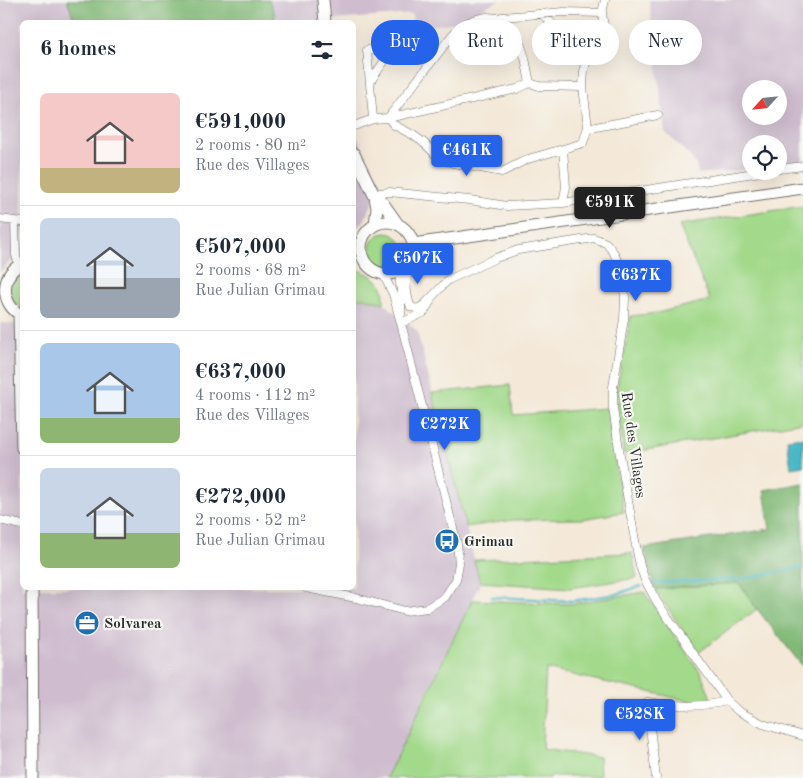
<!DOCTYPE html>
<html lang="en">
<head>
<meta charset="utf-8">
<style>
  :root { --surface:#fff; --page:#f2f2f3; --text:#1f2937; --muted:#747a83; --line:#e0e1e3; --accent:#2563eb }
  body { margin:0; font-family:"Old Standard TT",serif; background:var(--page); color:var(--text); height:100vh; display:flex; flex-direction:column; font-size:19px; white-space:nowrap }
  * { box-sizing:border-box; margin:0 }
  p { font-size:16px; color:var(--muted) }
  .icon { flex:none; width:28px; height:28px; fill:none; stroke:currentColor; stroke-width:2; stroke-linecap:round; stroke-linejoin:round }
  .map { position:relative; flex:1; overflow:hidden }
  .panel { position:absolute; left:20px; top:20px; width:336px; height:570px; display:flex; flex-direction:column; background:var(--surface); border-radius:8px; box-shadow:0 5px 20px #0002 }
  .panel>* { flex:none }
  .banner { position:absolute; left:371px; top:20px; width:356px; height:45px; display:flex; gap:10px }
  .needle { width:32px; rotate:243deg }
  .fabs { position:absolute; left:742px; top:80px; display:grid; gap:10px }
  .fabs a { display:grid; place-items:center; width:45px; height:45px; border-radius:50%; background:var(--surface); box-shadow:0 5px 20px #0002; font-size:25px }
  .price { position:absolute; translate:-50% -42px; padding:0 11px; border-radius:5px; background:var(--accent); color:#fff; font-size:16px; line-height:32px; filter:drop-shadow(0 1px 2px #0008) }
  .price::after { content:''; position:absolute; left:50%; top:30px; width:15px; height:11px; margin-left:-8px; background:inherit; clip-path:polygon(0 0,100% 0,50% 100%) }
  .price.active { background:#222; color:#fff }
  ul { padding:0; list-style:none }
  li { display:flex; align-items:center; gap:15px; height:125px; padding:0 20px }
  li+li { border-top:1px solid var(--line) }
  li span { display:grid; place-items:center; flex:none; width:140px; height:100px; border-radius:8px; color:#555 }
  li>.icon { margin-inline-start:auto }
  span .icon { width:60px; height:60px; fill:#fffc; stroke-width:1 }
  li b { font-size:21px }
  h2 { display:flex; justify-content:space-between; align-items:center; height:60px; padding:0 20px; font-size:21px }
  .chip { padding:0 18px; border-radius:22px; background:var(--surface); box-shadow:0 5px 20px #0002; font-size:18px; line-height:45px }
  .chip.active { background:var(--accent); color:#fff }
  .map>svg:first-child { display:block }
</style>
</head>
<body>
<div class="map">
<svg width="803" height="778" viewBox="0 0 803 778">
  <rect width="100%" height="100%" fill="#f6f6f2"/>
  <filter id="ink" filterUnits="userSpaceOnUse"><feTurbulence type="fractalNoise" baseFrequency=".02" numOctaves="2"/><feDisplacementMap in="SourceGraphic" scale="10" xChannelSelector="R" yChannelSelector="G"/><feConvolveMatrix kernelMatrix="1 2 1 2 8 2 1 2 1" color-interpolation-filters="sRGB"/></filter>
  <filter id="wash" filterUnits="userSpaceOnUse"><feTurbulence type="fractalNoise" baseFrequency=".0096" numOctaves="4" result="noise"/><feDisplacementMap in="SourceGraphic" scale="20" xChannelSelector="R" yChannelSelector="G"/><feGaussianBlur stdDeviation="1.12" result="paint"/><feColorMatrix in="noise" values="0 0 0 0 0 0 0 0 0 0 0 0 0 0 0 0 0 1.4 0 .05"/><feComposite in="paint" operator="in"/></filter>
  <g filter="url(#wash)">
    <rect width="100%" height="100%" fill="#f4e9d9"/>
    <path fill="#cfbdcf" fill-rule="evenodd" d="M0,0H499L456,22L413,29L412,14L333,20V22H22V259L10,261L0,272Z
      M649,0H803V164L779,166V144H751V169L698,174L696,165L691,157L665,132ZM751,89H779V116H751Z
      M354,130L368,159L382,183L364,221L354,230Z
      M363,298L384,303L417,331L480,583L422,702L413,726L386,778H0V323L22,324V588H354V299Z"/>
    <path fill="#a2d98a" stroke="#66825a" d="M803,206V422L624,454L618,409L617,387L631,316L657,313L710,300L679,225Z
      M370 249a16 16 0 1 1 32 0a16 16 0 1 1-32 0Z
      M354,269C364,271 377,277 382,287C384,291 384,298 384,303L363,298L354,299Z
      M22,270V308C6,299 6,279 22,270Z
      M510,385L513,415L607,408L614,457L624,512L583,519L514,520L466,527L432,393Z
      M632,553L637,578L570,588L480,582L474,560Z
      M739,583L757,609L698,653L655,589Z
      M644,592L701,673L712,701L694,702L546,669L542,749L599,757L600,776H550V778H386C416,719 443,659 472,600L572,604Z"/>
    <path fill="#81b976" stroke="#567250" d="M67,0H269L275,15L273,22H75Z
      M803,483V667L757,609L739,583L655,589L644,548L770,529L764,490Z"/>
    <path fill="#4bb8c7" stroke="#3b7279" d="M803,437V466L791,468L787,439Z"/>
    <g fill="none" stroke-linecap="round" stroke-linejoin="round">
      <path stroke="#4bb8c7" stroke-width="2.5" d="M653,583L742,579L803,567
        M492,597L572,601L617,594L641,586"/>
    </g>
  </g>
  <g filter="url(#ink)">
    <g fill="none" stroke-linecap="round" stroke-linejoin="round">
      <defs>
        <path id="street" d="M602,13L605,0
          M542,14L570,41L577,50L585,66
          M499,18L501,17L564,12L602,13L604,26L603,34L587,60L584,71L583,87L588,127L583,143L563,149L566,187L563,203
          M530,83L525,58L518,36L499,18L487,17L473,20L463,25L453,34L388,118L394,125L413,135L424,143L439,158L453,163L502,172L528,159L563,149
          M373,119L388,118L517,89L530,83L539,86L583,87
          M354,126L373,119L367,50H392L370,82
          M588,127H596L658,115
          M779,169L803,166
          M375,197L380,193L389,192L469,200L507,206L563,203L767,171
          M0,219L22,222
          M15,221L16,255L19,266
          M409,263C406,277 405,294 411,307L418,309L425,304L448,280L496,258L518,250L594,238L606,243L614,253L622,273L625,298L624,319L613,387V408L619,449L636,546L640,566L645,580L657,602L727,701L738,711L763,724L803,736
          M399,272L401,292V314
          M401,323L423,313L430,302
          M0,520L22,525
          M306,588L356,598L405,611L427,608L445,597L456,580L459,563L457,544L401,323L393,294L383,274
          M656,778L647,702C676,706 698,708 727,701"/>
        <path id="secondary" d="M323,0L325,22
          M354,154L375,197L377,208L375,225
          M375,197L383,203L397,223
          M361 248a26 26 0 1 1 52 0a26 26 0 1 1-52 0Z
          M413,244L803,188
          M22,264C0,273 0,306 22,315
          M19,314L22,448
          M32,588L33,778"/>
      </defs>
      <use href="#street" stroke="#716e68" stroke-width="9"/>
      <use href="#secondary" stroke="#716e68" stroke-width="13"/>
      <use href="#street" stroke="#fff" stroke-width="8"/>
      <use href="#secondary" stroke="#fff" stroke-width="11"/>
    </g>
  </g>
  <defs>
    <symbol id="bus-disc" viewBox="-11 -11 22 22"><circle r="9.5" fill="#1f6fb2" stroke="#f6f6f2"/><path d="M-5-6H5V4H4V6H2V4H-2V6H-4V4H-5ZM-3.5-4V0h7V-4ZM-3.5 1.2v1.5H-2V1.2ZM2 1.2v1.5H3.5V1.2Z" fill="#fff"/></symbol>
    <symbol id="office-disc" viewBox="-11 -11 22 22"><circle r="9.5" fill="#1f6fb2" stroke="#f6f6f2"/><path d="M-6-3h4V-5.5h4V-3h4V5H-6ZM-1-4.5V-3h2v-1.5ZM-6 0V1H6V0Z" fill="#fff"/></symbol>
  </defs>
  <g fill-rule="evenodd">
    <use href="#bus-disc" x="433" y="527" width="28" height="28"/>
    <use href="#office-disc" x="73" y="609" width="28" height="28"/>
  </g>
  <g text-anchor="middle" stroke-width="4.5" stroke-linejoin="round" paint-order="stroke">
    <g font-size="15" fill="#2b2b2b" stroke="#f6f6f2">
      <text transform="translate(634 445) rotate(82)" y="5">Rue des Villages</text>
    </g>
    <g font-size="15" font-weight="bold" fill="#2b2b2b" stroke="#f6f6f2" text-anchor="start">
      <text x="464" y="546">Grimau</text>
      <text x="104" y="628">Solvarea</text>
    </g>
  </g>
</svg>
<div class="fabs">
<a><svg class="needle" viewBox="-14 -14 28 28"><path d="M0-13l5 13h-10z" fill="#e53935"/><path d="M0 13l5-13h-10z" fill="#747a83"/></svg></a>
<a><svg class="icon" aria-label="locate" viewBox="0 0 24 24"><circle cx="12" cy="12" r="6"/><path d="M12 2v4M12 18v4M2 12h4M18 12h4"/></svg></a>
</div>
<b class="price" style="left:467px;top:177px">€461K</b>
<b class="price active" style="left:610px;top:229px">€591K</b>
<b class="price" style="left:418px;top:285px">€507K</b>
<b class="price" style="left:636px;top:302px">€637K</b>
<b class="price" style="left:445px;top:451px">€272K</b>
<b class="price" style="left:640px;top:741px">€528K</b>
<div class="banner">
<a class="chip active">Buy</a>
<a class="chip">Rent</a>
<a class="chip">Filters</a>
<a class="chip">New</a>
</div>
<section class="panel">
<h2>6 homes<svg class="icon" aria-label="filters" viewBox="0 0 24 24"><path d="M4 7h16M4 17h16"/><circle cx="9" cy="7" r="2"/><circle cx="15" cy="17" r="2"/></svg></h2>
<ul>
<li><span style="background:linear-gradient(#f6c9c9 75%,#c2b280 0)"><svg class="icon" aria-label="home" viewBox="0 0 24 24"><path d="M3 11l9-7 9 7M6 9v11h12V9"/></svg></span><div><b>€591,000</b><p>2 rooms · 80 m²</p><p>Rue des Villages</p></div></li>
<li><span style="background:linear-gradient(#c9d6e8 60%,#9aa5b1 0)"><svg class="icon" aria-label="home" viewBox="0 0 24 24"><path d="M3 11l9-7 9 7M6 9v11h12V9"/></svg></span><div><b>€507,000</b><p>2 rooms · 68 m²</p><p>Rue Julian Grimau</p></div></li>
<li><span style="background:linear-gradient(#a9c7e8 75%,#8fb573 0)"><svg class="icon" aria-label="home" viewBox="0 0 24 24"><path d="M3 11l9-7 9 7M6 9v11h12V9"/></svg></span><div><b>€637,000</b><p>4 rooms · 112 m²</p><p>Rue des Villages</p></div></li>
<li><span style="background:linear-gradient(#c9d6e8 65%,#8fb573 0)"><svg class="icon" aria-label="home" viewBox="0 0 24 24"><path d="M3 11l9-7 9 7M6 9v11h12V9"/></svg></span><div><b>€272,000</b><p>2 rooms · 52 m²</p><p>Rue Julian Grimau</p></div></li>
</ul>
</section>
</div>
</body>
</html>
